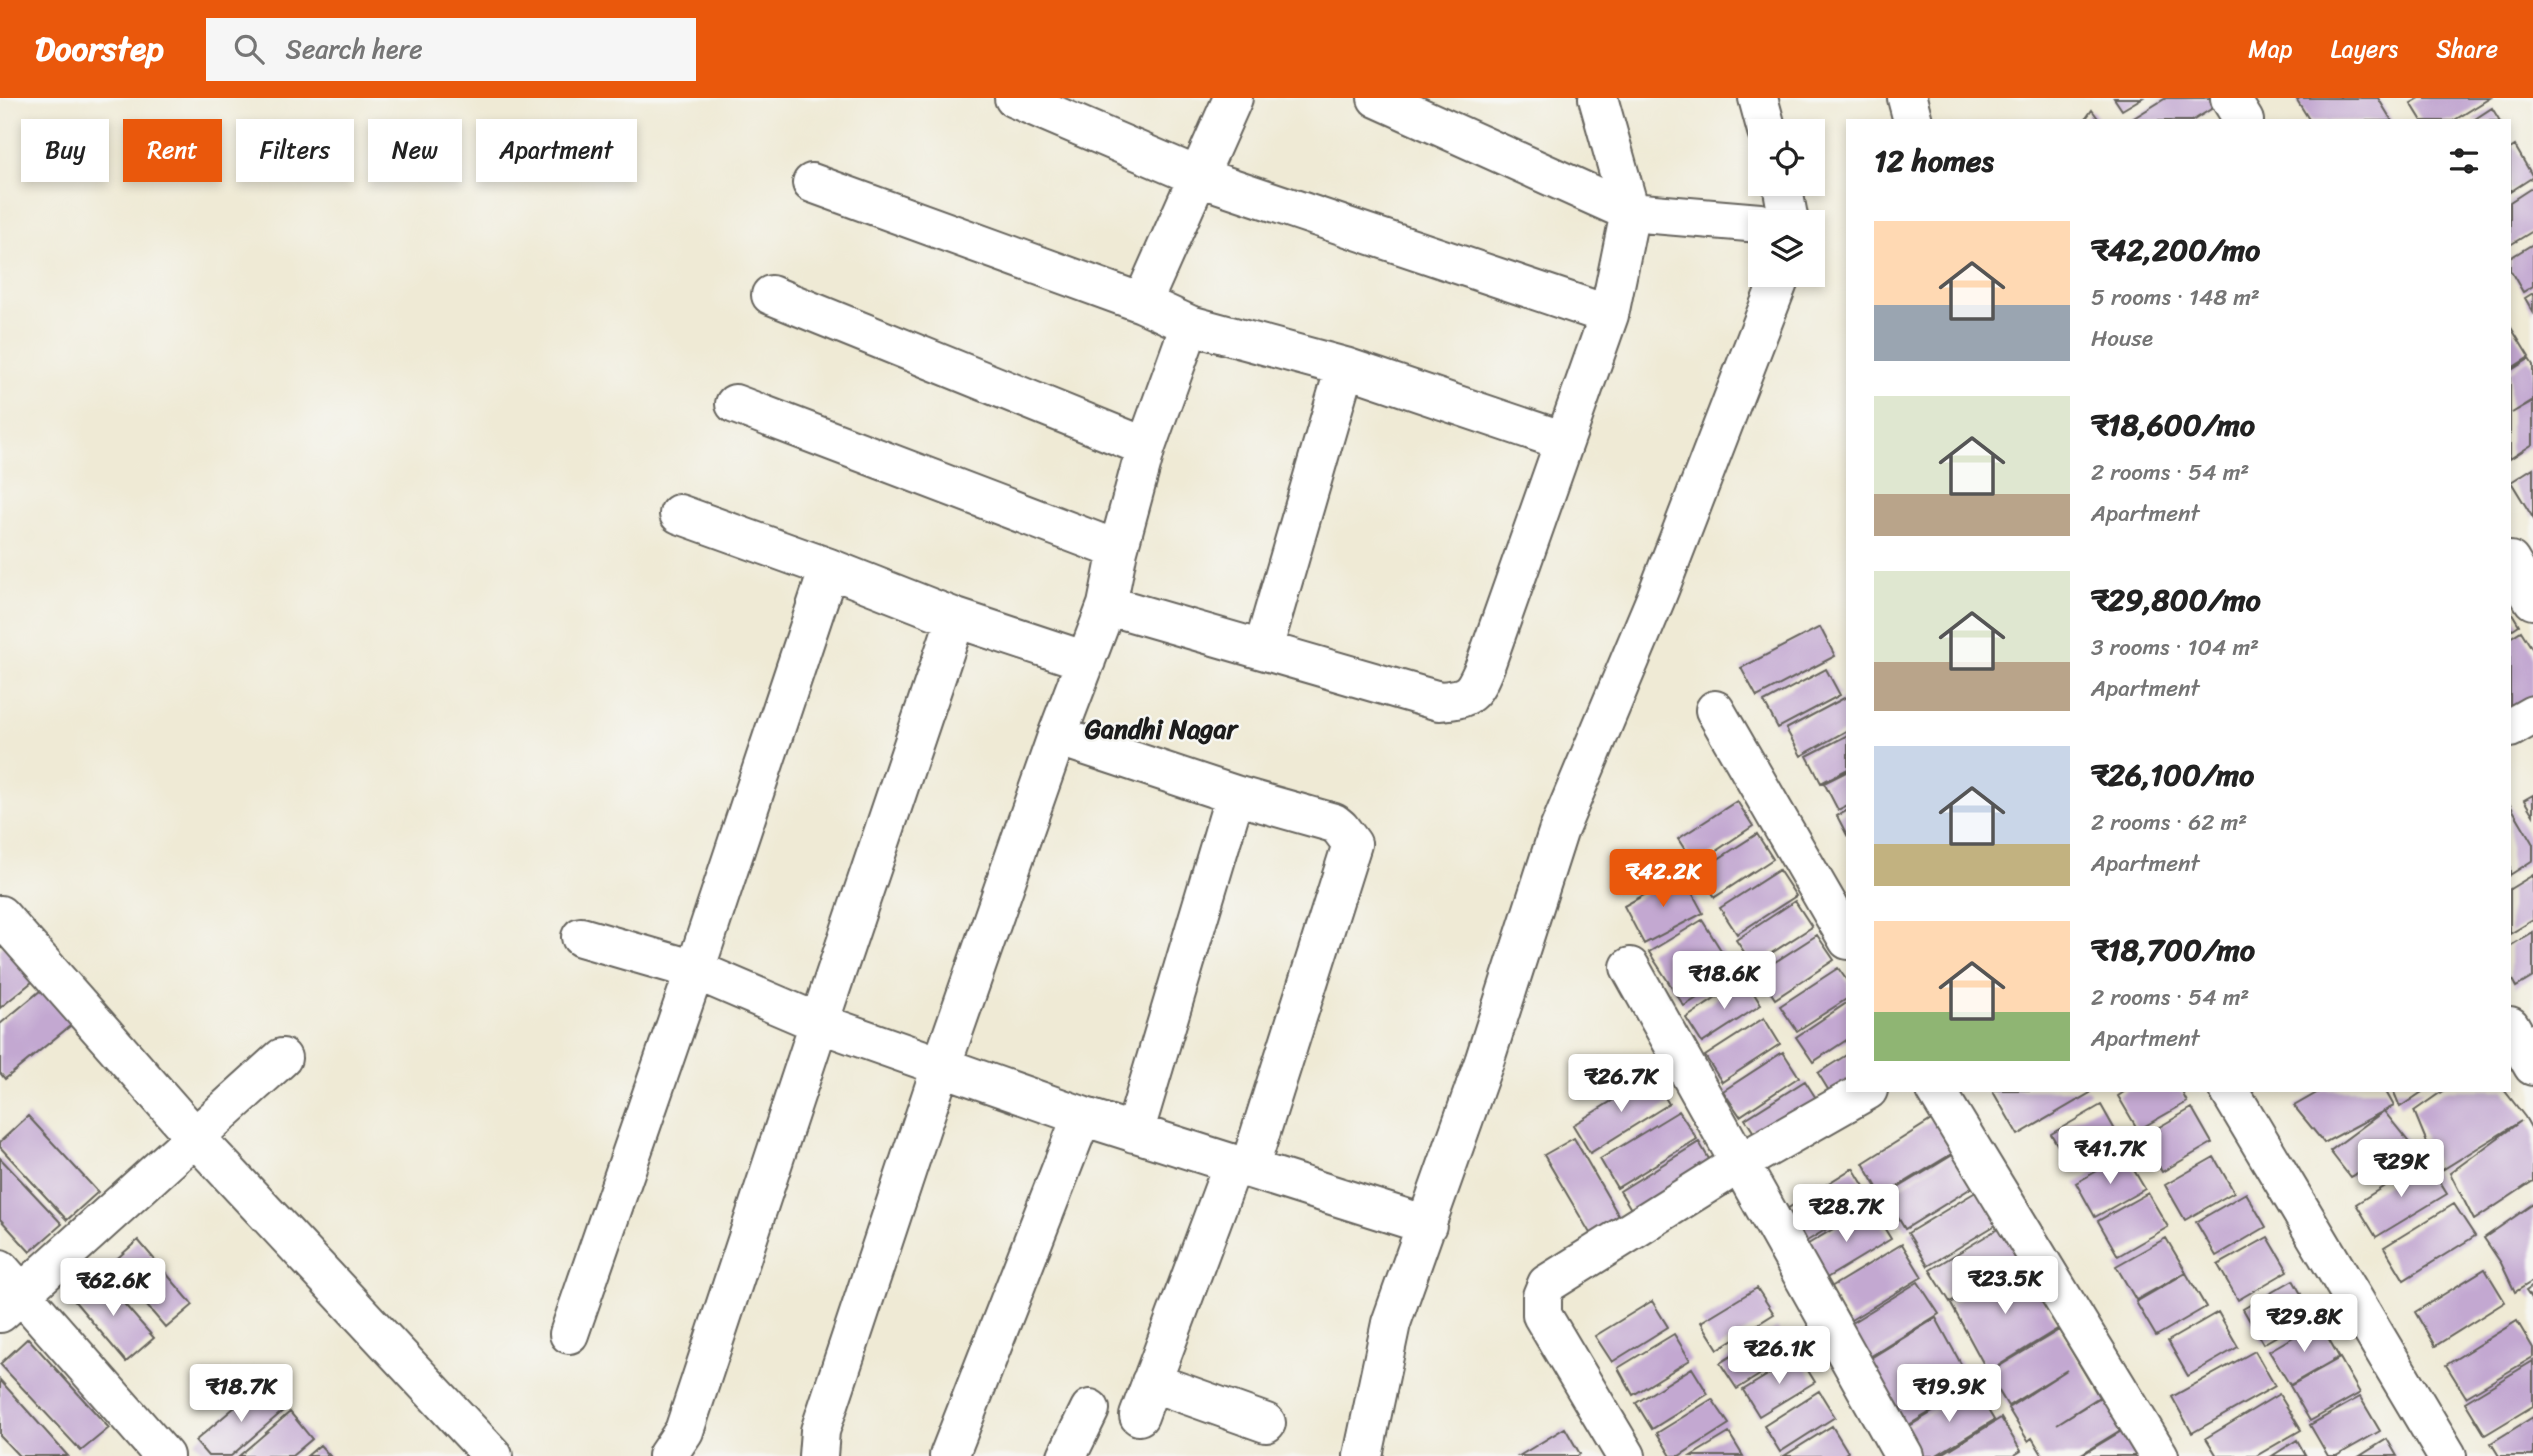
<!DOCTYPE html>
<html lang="en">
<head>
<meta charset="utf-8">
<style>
  :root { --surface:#fff; --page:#f6f6f6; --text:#222; --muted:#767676; --accent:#ea580c }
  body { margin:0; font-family:Sriracha,sans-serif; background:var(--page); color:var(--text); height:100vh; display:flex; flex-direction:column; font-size:26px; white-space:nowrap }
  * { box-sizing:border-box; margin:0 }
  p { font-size:23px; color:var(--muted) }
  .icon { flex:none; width:38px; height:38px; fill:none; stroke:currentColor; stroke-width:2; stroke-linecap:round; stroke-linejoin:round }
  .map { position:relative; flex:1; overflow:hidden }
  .details { position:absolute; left:1846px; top:21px; width:665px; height:973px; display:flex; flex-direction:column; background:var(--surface); border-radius:0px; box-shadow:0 4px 10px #0003 }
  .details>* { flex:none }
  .hud { position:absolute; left:21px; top:21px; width:665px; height:63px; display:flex; gap:14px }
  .buttons { position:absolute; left:1748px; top:21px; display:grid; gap:14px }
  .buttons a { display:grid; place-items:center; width:77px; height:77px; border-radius:0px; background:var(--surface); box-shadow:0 4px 10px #0003; font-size:35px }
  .price { position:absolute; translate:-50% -60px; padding:0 16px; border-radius:7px; background:#fff; color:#222; font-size:23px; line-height:46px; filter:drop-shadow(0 2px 4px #0008) }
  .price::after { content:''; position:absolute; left:50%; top:42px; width:21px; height:16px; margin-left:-10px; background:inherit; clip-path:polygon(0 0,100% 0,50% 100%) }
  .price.on { background:var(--accent); color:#fff }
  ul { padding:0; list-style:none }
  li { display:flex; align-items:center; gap:21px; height:175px; padding:0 28px }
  li span { display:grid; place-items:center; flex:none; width:196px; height:140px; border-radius:0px; color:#555 }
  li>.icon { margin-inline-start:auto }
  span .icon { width:84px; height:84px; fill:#fffc; stroke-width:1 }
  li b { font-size:30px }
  h2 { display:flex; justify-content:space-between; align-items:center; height:84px; padding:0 28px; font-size:30px }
  .pill { padding:0 24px; border-radius:0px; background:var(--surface); box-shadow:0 4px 10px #0003; font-size:24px; line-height:63px }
  .pill.on { background:var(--accent); color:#fff }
  header { display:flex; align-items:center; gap:42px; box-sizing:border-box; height:98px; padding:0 35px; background:var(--accent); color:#fff }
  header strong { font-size:33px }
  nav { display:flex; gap:38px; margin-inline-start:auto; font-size:24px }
  .search { width:490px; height:63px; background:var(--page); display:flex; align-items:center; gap:18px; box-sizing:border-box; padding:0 24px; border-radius:0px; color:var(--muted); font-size:26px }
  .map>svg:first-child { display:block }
</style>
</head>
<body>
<header>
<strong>Doorstep</strong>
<div class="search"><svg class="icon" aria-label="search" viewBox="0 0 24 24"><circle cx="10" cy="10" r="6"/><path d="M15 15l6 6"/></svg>Search here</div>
<nav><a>Map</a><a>Layers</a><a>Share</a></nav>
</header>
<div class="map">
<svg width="2533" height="1358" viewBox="0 0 2533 1358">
  <rect width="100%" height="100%" fill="#f6f6f2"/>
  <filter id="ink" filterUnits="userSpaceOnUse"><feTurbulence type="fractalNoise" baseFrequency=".0143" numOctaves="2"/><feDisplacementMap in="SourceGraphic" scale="14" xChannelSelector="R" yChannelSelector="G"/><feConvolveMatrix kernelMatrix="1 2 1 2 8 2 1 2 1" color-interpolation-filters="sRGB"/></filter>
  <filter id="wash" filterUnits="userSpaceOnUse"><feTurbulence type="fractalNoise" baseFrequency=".00686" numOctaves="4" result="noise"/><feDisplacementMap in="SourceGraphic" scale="28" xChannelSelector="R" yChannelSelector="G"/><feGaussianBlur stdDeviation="1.57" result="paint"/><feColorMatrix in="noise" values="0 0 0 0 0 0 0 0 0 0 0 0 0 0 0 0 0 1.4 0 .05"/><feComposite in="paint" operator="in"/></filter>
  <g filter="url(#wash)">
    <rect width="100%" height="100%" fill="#efead5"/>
    <g id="blocks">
      <path fill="#c3a8d1" d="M2114,0H2142L2122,12Z
        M2166,0H2211L2216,8L2192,23H2129Z
        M2300,0H2378L2392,23H2310L2297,2Z
        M2420,0H2490L2453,23H2422L2411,5Z
        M2492,10L2500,23H2472Z
        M2092,12L2100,23H2084Z
        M2515,48L2533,79L2510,94V51Z
        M2533,89V133L2510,147V104Z
        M2533,146V188L2523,194L2510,172V160Z
        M2533,195V214L2525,200Z
        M2510,228L2529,259L2510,271Z
        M2529,261L2533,267V302L2512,315L2533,303V346L2510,361V273Z
        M2533,370V420L2511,384Z
        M2510,512L2519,527L2510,533Z
        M1820,529L1835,558L1757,599L1741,570Z
        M2521,533L2533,552V601L2510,616V540Z
        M1826,571L1840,597L1778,630L1764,604Z
        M1848,598V632L1801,658L1786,631Z
        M1848,637V671L1821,685L1807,658Z
        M1848,673V707L1838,712L1824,685Z
        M2533,697V717L2524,702Z
        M1737,703L1753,728L1695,767L1678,741Z
        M2510,707L2533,746V762L2510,777Z
        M1848,712V739L1837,718Z
        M1757,736L1773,761L1715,799L1698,774Z
        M1779,772L1796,798L1737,836L1720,810Z
        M1682,776L1703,815L1644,846L1624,808Z
        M2533,777V822L2510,836V791Z
        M1795,803L1812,829L1753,867L1736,842Z
        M1702,822L1736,876L1684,908L1649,854Z
        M2533,834V879L2516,889L2510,878V848Z
        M1817,837L1834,862L1775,901L1758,875Z
        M8,844L38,879L0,910V851Z
        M1838,870L1848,884V900L1797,933L1780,908Z
        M1745,881L1761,907L1702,945L1686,920Z
        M46,888L76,923L5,981L0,975V926Z
        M1848,904V941L1813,964L1796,939Z
        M1764,920L1780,946L1722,984L1705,958Z
        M1783,954L1799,979L1740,1018L1723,993Z
        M1848,956V992L1834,1001L1818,975Z
        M1652,978L1669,1006L1590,1055L1573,1027Z
        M1805,983L1821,1008L1762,1047L1745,1021Z
        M1992,992H2089L2090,995L2018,1037Z
        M2127,992H2181L2187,1004L2138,1032L2118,998Z
        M2322,992H2385L2394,1008L2384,1013L2411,1047L2350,1079L2330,1053L2384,1013L2324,1045L2294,1008Z
        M2393,992H2425L2400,1009Z
        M2444,992H2504L2525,1019L2533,1033V1083L2474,1122L2450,1075L2521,1023L2439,1074L2414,1013Z
        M2101,1007L2120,1041L2071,1070L2051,1036Z
        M2192,1010L2212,1045L2162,1074L2142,1039Z
        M1679,1013L1697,1041L1617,1090L1600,1061Z
        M28,1018L98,1094L67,1122L0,1049V1044Z
        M1933,1021L1953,1055L1882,1098L1863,1065Z
        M1574,1040L1620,1120L1591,1137L1544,1057Z
        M1699,1044L1716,1073L1637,1121L1620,1093Z
        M1956,1055L1976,1087L1905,1131L1885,1098Z
        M2125,1057L2145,1091L2095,1119L2076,1085Z
        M2214,1059L2234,1094L2185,1122L2165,1087Z
        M0,1060L62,1126L30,1154L0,1121Z
        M2426,1062L2447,1096L2376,1139L2356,1106Z
        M1853,1070L1873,1103L1802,1146L1782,1114Z
        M1979,1092L1999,1125L1928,1168L1908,1135Z
        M2148,1095L2168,1129L2118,1158L2098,1123Z
        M2246,1095L2266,1129L2216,1158L2196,1124Z
        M2454,1106L2475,1138L2404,1182L2384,1149Z
        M2533,1106V1183L2515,1194L2501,1165L2484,1140Z
        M1871,1108L1891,1141L1820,1184L1800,1151Z
        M2001,1129L2021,1162L1950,1204L1930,1172Z
        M2268,1139L2288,1173L2238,1202L2218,1167Z
        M2166,1140L2186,1174L2136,1202L2116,1168Z
        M138,1142L193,1207L166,1230L111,1166Z
        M1902,1146L1922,1179L1851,1222L1831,1189Z
        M2021,1163L2059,1230L1988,1274L1951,1206Z
        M2485,1171L2505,1204L2435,1248L2415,1214Z
        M2186,1175L2206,1209L2156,1238L2136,1204Z
        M99,1177L154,1240L126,1264L72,1200Z
        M2293,1182L2313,1217L2263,1246L2243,1211Z
        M1918,1184L1939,1216L1868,1260L1848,1227Z
        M2533,1188V1203L2526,1193Z
        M1757,1190L1774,1216L1718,1251L1701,1224Z
        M1652,1203L1668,1229L1612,1264L1595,1238Z
        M2218,1214L2238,1249L2188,1278L2168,1243Z
        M1936,1220L1973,1288L1902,1331L1866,1263Z
        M2517,1223L2533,1250V1259L2466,1299L2446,1267Z
        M2319,1224L2339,1259L2290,1287L2269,1253Z
        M1777,1230L1793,1256L1737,1291L1720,1265Z
        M2059,1232L2099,1299L2057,1326L2104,1297L2124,1330L2078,1358H2043L2032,1340L2028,1343L2008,1310L2067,1272L2008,1308L1988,1275Z
        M1674,1236L1690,1262L1633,1297L1618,1270Z
        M28,1240L109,1330L81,1353L0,1266Z
        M2255,1253L2275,1288L2192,1335L2172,1299Z
        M1799,1258L1815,1284L1759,1318L1743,1292Z
        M2340,1260L2360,1295L2310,1323L2290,1288Z
        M2533,1263V1308L2485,1337L2465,1304Z
        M1692,1270L1708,1296L1652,1331L1636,1305Z
        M0,1282L68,1358H19L0,1338Z
        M262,1286L284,1312L231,1358H208L195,1343Z
        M1974,1289L1994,1322L1935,1358H1919L1903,1332Z
        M1819,1293L1835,1319L1780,1354L1764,1328Z
        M2279,1296L2301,1332L2256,1358H2217L2206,1340Z
        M2360,1299L2380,1333L2336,1358H2328L2310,1327Z
        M1712,1301L1729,1326L1679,1358H1671L1657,1335Z
        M290,1314L312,1341L292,1358H239Z
        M2533,1319V1358H2499L2491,1345Z
        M2001,1320L2021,1353L2013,1358H1939Z
        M1832,1328L1848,1354L1842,1358H1784Z
        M1565,1330L1580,1356L1577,1358H1519Z
        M2125,1331L2142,1358H2080Z
        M1729,1335L1743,1358H1691Z
        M2387,1341L2397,1358H2360Z
        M2297,1342L2306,1358H2272Z
        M320,1347L330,1358H307Z"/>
    </g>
  </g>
  <g filter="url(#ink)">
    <use href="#blocks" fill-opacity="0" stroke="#66645d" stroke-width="2"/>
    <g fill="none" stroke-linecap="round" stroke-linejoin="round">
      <defs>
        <path id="minor" d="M1014,0L1199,79L1609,217
          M1377,0L1630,114L1760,125
          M1758,0L1767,33
          M1907,0L1913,23
          M2230,0L2244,23
          M812,85L1142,205L1190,227L1345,269L1564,343
          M1782,86L1789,124
          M771,197L1146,349
          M1142,205L1233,0
          M735,306L1118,452
          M679,416L829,470L956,520L1086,563
          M2510,463L2533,502
          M1107,507L1439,603C1470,601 1473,596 1485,568L1609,217L1630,114L1598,0
          M1263,551L1345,269
          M1715,612L1848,842
          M2510,630L2533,617
          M1057,638L1235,697L1334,725L1340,730L1352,746L1249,1071
          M0,817L195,1039L493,1358
          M581,839L695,872L819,925L1082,1018L1427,1127
          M1630,869L1904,1358
          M2510,928L2533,968
          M1936,992L2159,1358
          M2229,992L2447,1358
          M1134,1035L1235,697
          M0,1171L164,1358
          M0,1215L282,960
          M569,1236L695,872L829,470
          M1151,1284L1266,1325
          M1139,1318L1233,1066
          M667,1358L684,1333L819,925L956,520
          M818,1358L820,1333L941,969L1057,638L1107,507L1118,452L1146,349L1190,227
          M949,1358L1082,1018
          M1067,1358L1090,1311
          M1363,1358L1391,1225L1484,964L1558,734L1656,500L1781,177
          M1626,1358L1542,1217V1198L1547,1186L1740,1065L1868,992"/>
      </defs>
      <use href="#minor" stroke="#66645d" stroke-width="42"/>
      <use href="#minor" stroke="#fff" stroke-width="38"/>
    </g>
  </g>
  <g text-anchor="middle" stroke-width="5" stroke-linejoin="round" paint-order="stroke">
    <g font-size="26" font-weight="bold" fill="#1c1c1c" stroke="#f6f6f2">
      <text x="1161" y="640">Gandhi Nagar</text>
    </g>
  </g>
</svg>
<div class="buttons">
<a><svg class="icon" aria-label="locate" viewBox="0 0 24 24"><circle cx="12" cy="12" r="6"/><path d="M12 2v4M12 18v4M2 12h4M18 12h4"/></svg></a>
<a><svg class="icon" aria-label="layers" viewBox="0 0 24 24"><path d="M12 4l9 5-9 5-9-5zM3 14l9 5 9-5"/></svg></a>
</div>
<b class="price on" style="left:1663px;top:811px">₹42.2K</b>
<b class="price" style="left:1724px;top:913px">₹18.6K</b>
<b class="price" style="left:1621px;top:1016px">₹26.7K</b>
<b class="price" style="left:2110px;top:1088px">₹41.7K</b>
<b class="price" style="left:2401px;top:1101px">₹29K</b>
<b class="price" style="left:1846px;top:1146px">₹28.7K</b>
<b class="price" style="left:2005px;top:1218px">₹23.5K</b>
<b class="price" style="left:113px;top:1220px">₹62.6K</b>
<b class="price" style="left:2304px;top:1256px">₹29.8K</b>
<b class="price" style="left:1779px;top:1288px">₹26.1K</b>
<b class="price" style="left:241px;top:1326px">₹18.7K</b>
<b class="price" style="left:1949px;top:1326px">₹19.9K</b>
<div class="hud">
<a class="pill">Buy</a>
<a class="pill on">Rent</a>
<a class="pill">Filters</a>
<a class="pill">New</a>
<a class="pill">Apartment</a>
</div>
<section class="details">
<h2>12 homes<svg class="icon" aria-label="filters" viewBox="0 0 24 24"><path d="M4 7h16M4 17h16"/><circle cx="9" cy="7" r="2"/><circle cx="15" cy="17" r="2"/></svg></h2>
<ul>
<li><span style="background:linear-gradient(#ffd9b3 60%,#9aa5b1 0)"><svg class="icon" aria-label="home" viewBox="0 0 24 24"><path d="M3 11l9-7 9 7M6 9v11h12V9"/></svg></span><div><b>₹42,200/mo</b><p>5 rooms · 148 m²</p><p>House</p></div></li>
<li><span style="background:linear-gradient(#dfe7d0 70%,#b9a48a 0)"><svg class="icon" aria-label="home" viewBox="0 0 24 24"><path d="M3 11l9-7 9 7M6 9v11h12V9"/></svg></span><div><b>₹18,600/mo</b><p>2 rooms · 54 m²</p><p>Apartment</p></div></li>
<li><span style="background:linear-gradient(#dfe7d0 65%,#b9a48a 0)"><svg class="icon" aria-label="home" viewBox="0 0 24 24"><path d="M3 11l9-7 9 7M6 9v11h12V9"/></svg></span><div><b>₹29,800/mo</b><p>3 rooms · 104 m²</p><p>Apartment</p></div></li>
<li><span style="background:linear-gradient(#c9d6e8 70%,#c2b280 0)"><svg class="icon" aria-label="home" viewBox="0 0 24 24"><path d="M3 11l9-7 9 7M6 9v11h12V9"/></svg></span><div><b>₹26,100/mo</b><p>2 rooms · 62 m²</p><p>Apartment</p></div></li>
<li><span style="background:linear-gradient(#ffd9b3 65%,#8fb573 0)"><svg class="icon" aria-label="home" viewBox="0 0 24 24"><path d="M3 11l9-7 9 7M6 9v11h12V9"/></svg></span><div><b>₹18,700/mo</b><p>2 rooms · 54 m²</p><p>Apartment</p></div></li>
</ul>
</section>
</div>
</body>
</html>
